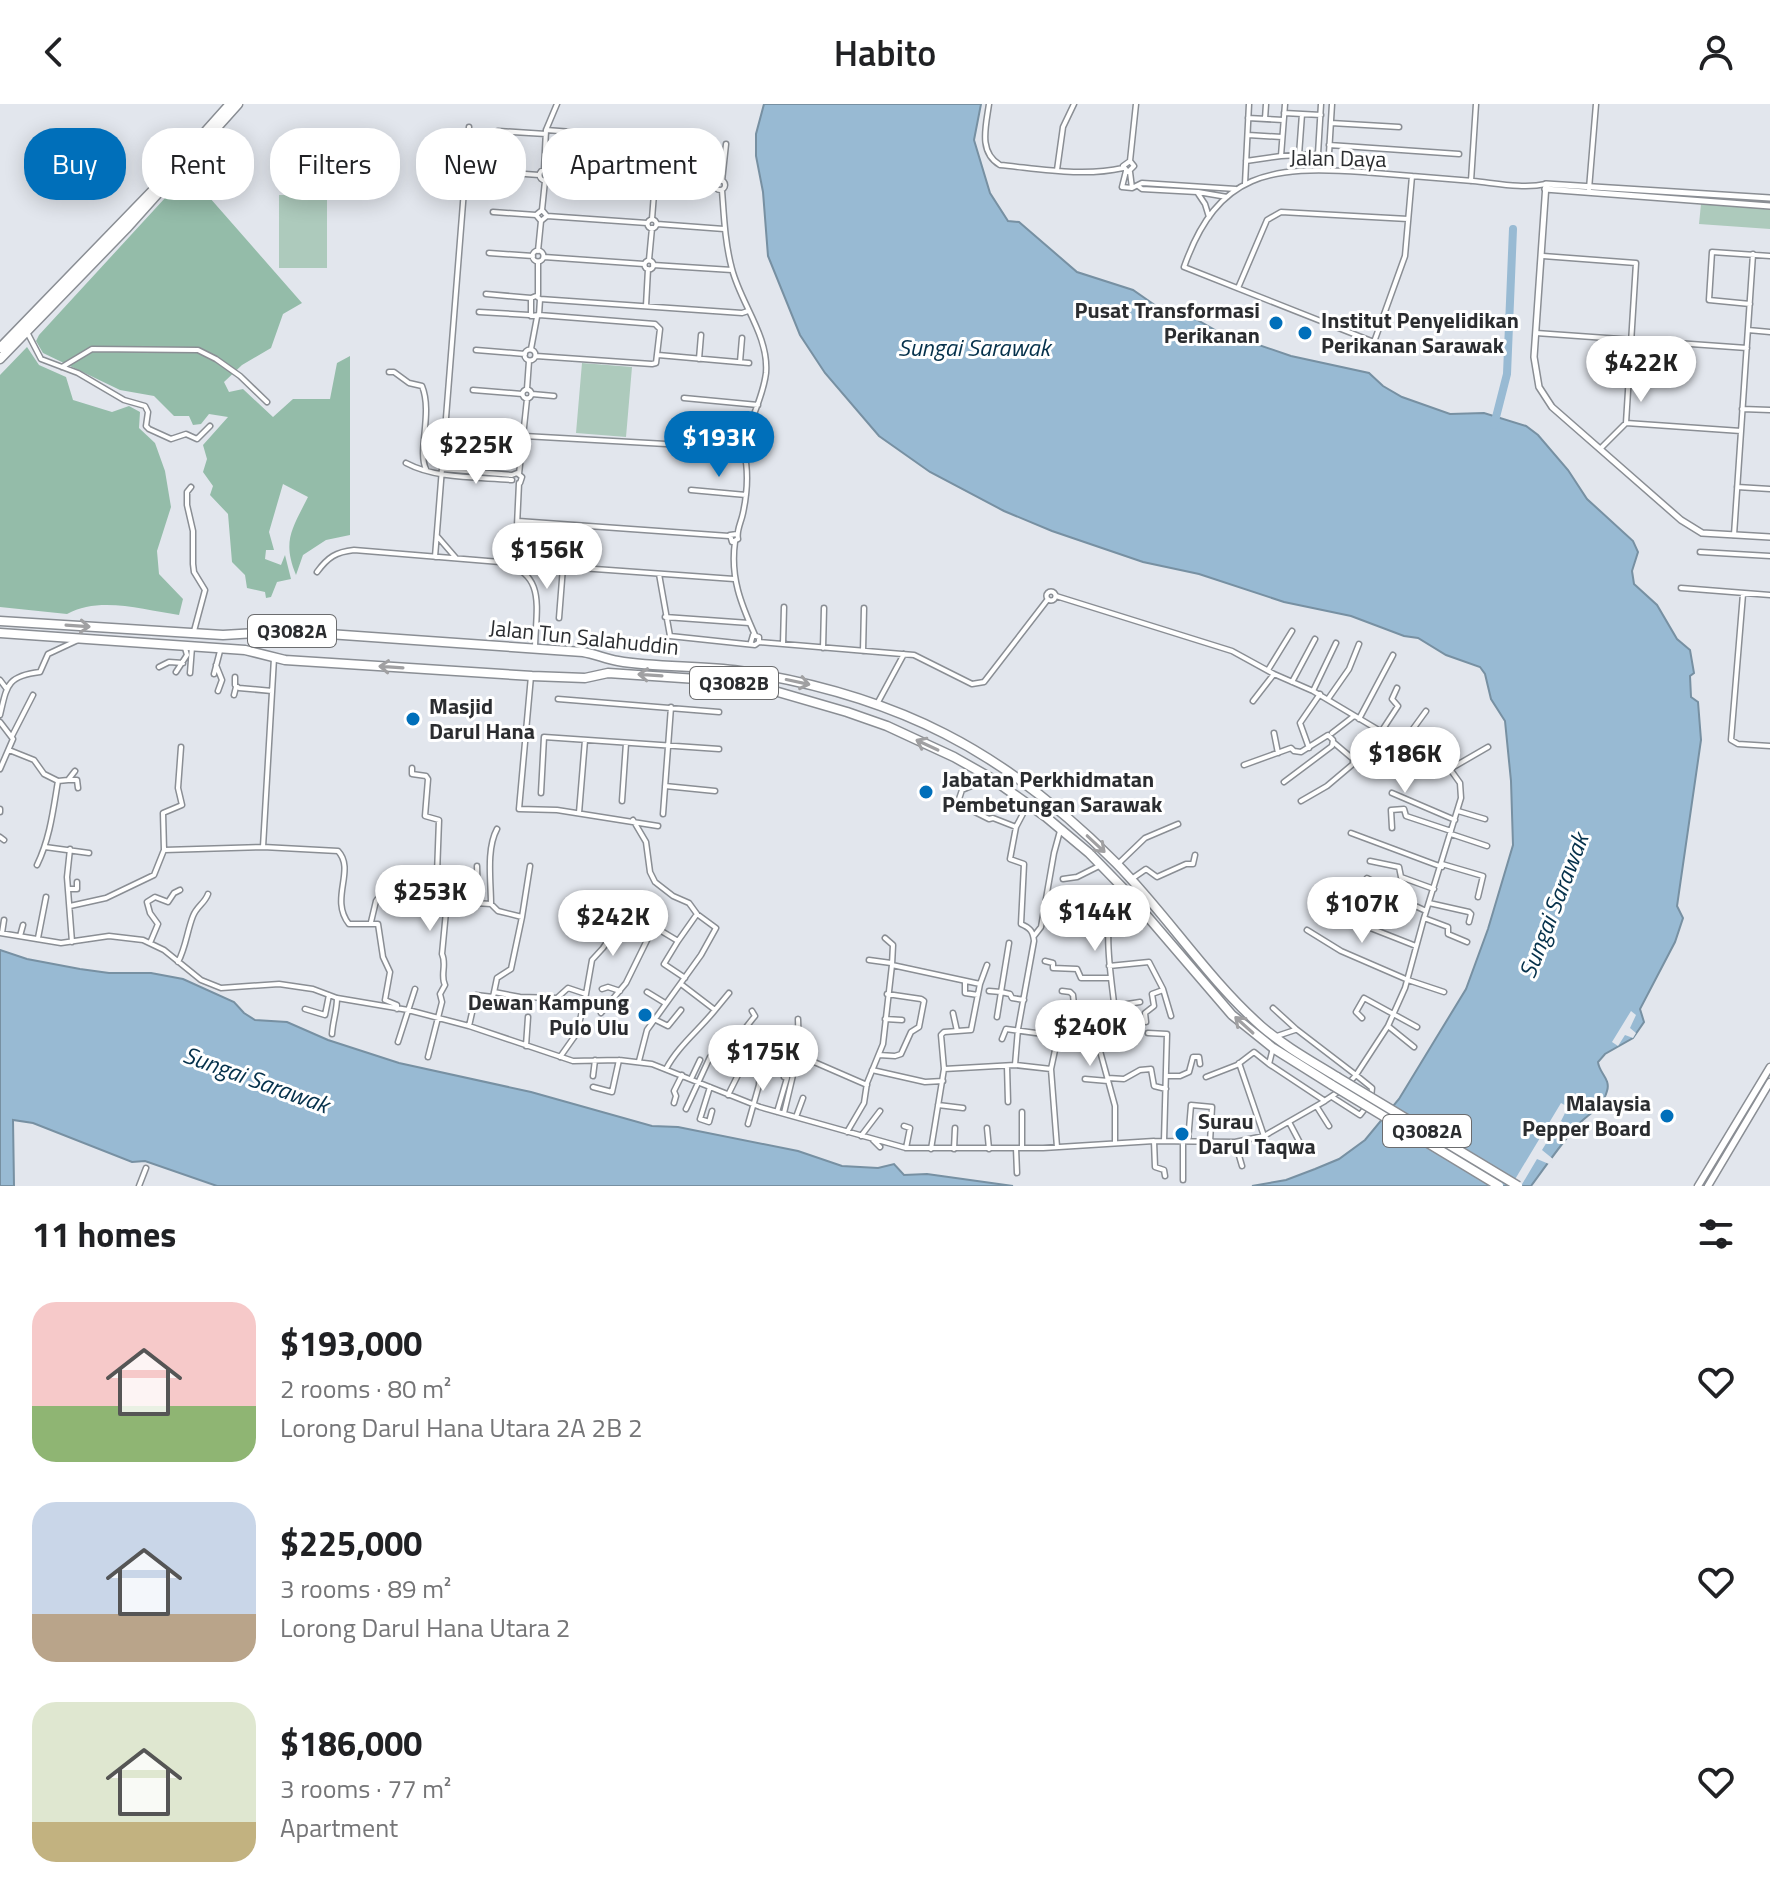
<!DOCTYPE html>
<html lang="en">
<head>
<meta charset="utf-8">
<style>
  :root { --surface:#fff; --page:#f6f6f6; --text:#202124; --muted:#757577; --accent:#006fba }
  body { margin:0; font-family:"Titillium Web",sans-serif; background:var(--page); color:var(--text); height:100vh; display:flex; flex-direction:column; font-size:30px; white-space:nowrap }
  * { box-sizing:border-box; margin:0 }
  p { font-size:26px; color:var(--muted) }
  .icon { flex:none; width:44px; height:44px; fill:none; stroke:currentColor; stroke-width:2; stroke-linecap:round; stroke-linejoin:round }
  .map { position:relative; height:1082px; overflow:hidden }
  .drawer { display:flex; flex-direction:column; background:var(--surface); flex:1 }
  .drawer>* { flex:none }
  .hud { position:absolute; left:24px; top:24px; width:800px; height:72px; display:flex; gap:16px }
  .price { position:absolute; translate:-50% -68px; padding:0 18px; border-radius:28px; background:#fff; color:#222; font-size:26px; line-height:52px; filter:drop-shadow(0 2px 4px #0008) }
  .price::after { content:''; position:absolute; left:50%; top:48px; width:24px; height:18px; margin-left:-12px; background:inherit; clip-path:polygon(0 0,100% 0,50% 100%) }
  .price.selected { background:var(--accent); color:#fff }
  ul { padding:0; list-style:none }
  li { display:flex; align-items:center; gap:24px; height:200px; padding:0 32px }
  li span { display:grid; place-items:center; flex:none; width:224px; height:160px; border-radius:24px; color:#555 }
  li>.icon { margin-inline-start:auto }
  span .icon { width:96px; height:96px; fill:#fffc; stroke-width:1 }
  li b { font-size:34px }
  h2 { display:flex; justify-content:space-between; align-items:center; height:96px; padding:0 32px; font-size:34px }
  .pill { padding:0 28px; border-radius:32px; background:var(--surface); box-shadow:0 4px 20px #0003; font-size:28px; line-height:72px }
  .pill.selected { background:var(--accent); color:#fff }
  header { display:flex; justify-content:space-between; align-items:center; height:104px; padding:0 32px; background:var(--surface); font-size:36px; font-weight:600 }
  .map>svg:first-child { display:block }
</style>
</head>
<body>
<header><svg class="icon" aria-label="back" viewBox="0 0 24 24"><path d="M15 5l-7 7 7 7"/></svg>Habito<svg class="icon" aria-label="person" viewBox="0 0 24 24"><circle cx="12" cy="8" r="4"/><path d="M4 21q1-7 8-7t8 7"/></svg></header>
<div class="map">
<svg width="1770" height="1082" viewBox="0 0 1770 1082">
  <rect width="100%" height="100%" fill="#e2e6ed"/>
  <path fill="#adcabc" d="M279,91H327V164H279Z
    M1701,100L1770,105V125L1699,120Z
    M582,259L632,263L626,333L576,329Z"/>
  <path fill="#94bca9" d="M188,69L302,199L283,210L271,244L242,261L224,278L229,288L243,285L273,313L293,295H330L337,259L350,252V431L326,436L303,451L296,471C282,437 292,425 308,393L283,380L269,428L274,446H266L265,455L281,461L285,451L291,475L277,478L271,493L266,494L265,488L247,484L245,471L232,458L228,410L210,391L213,382L203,368L207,355L203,341L228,313L209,310L201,320L193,321L189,312H174L154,292L120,286L43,249L36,237L39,231Z
    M27,243L39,261L66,273L73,296L112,308L129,302L140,308L139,324L155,339L165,367L171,403L157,447L159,470L183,495L179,511C143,506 100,492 67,510L0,503V271Z"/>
  <path fill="#98bad3" stroke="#7790a2" stroke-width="2" d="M764,0H981L974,36L990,89L1008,117L1019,118L1077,168L1133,186L1159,204L1171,210H1187L1215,226L1291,252L1369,269L1383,282L1402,293L1450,310L1484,309L1526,322L1538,331L1568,366L1587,395L1633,437L1638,448L1632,467L1634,480L1657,501L1677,535L1690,546L1694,569L1690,572L1691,593L1698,598L1701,636L1677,802L1683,814L1675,838L1640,905L1644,918L1633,934L1605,950L1598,958C1599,969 1611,975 1607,987C1602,1006 1585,1011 1574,1025C1559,1043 1545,1063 1531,1082H1252L1286,1076L1315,1065L1339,1055L1365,1036L1399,995L1466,885L1488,825L1513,741L1511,677L1505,617L1491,595L1485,570L1480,563L1446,551L1418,534L1404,532L1351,512L1284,498L1199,470L1143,458L1052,427L1004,407L930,368L879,332L825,269L800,231L768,152L763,88L756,52V30Z
    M0,846L27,855L80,865L109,869H151L183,875L234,898L244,909L255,916L287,918L328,936L399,959L531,988L652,1022L678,1023L798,1047L842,1062L878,1064L894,1060L904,1071L927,1070L1013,1082H217L145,1057L132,1058L33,1019L13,1016L14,1082H0Z"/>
  <path fill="#e2e6ed" d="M1631,907L1636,911L1630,924L1636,929L1633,934L1625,931L1618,942L1612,938Z
    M1561,999L1568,1003L1561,1017L1573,1025L1569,1031L1555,1025L1542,1046L1553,1055L1549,1060L1537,1055L1521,1082H1511Z"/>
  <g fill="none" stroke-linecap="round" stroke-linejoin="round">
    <path stroke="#98bad3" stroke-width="8" d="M1494,321L1507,270L1513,125"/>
    <defs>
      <path id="minor" d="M989,0C986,22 978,48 1000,61C1041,65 1083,73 1123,64
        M1284,9L1321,11
        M1248,14L1283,16
        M1265,15L1266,0
        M1331,19L1399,23
        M546,26L639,33
        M498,27L546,30
        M1248,31L1282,33
        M1329,41L1459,50
        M1299,51L1302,10
        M1281,52L1285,0
        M1130,57L1123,62L1128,68L1134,62L1130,57L1136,0
        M1246,57L1281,52L1318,50L1321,0
        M539.5 71a5.5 5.5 0 1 1 11 0a5.5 5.5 0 1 1-11 0Z
        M544,66L546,26L557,0
        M1057,66L1063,23L1074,0
        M1328,66L1332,0
        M1126,67L1122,83L1132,84L1142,79L1236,85
        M496,68L539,71
        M1130,68L1132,84
        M551,70L715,82
        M1412,72L1405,152L1374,238L1184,163C1218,67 1271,62 1363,68C1400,71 1436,74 1473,77C1495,79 1523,85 1546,80
        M715 81a5 5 0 1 1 10 0a5 5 0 1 1-10 0Z
        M722,77L726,40
        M1471,77L1476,0
        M1245,80L1249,0
        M1138,82L1142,85L1197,88L1205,100L1209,113
        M1589,85L1596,0
        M722,86C724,113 725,139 732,165C741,200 769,232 766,269C763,294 750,316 744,339
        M1198,88L1227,93
        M542,106L536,111L541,117L547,112L542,106L545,77
        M493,108L536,111
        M547,112L647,119
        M652,115L655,77
        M647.5 120a4.5 4.5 0 1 1 9 0a4.5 4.5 0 1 1-9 0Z
        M657,120L724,125
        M532.5 152a5.5 5.5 0 1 1 11 0a5.5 5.5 0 1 1-11 0Z
        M538,147L541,117
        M489,149L533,152
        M1543,152L1636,159L1626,319
        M544,153L644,160
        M649,156L652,124
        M644.5 161a4.5 4.5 0 1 1 9 0a4.5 4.5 0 1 1-9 0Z
        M538,158V191
        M653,161L732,166
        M1238,184L1267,116L1281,108L1408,115
        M486,190L531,194
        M540,195L539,211L531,212V194L536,192L540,195L742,209L748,207
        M1750,200L1709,196L1712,148L1770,152
        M646,202L648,165
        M479,208L529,211
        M1748,226L1770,228
        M27,228L41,255L78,269L124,296L145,302L148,308L146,322L149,325L171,335L186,330L197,335L210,322
        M1536,229L1747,244
        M531,245L537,213
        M524.5 251a5.5 5.5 0 1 1 11 0a5.5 5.5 0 1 1-11 0Z
        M476,246L525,250
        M658,251L749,259
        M536,252L652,260L656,259L660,225L655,220L539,211
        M699,255L701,231
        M740,258L742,234
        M62,263L92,245L198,246L216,255L240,272L267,298
        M389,268H394L409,279L422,282C433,309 417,347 426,365
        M527,285L529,257
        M522.5 290a4.5 4.5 0 1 1 9 0a4.5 4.5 0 1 1-9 0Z
        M473,286L522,290
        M532,290L554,292
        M684,294L758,301
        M1742,305L1770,306
        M524,332L737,344
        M737 344a5 5 0 1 1 10 0a5 5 0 1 1-10 0Z
        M1600,345L1626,319L1741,327
        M406,359C436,375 477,373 512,376
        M442,365L512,371L517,369L522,373L520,379
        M519,370L527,295
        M519,379L516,443L539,461L734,475
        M191,383L187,388V401L193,427V460L194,468L205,486L194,527
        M1737,383L1770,385
        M691,386L746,391
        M518,417L729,432
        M737,430L730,431L732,438L738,435C736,427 741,419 743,409C747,390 749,368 744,348
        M1734,431L1753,150
        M437,432L456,454
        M735,438C730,473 741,500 755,531
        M1700,448L1770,452
        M435,453L469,23
        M317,468C328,453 336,448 354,446L500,458C547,469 536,503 535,543
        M659,470L670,532L755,541L759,538V533L753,531L751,538
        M1681,484L1770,491
        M1046.5 492a4.5 4.5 0 1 1 9 0a4.5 4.5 0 1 1-9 0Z
        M1743,490L1731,636L1738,640L1770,642
        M1056,492L1232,547L1274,570L1313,587L1402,640L1450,665L1460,679L1461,694L1424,814L1405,884L1388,922L1356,971L1296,925L1273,904
        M665,513L749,519
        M559,514L563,463
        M759,538L914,551L972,580L984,578L1048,495
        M783,540L784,503
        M823,544L824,504
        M863,547L864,504
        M216,561L222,576L218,587
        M159,563L169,558L183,559
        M1268,566L1292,527
        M176,568L187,551L185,544
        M190,569L192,543
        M214,570L220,547
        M531,572L519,705L557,706L658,722
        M235,573V581L239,584L272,587
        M0,576L6,584
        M1292,578L1315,535
        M1313,587L1336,539
        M234,591L236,583
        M558,595L719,608
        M1328,595L1349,565L1359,540
        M1253,597L1274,570
        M877,600L904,550
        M0,611C7,581 7,572 40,568L48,550L78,536
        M1359,615L1393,551
        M0,618L13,635L0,665
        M1381,628L1398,602L1392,595L1397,584
        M1274,629L1278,649
        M1332,629L1354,612
        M12,632L33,591
        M1402,640L1426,607
        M1309,644L1300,619L1320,590
        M9,646L34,656L44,670L58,677C53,707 50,734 37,761
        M1417,660L1422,651
        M1244,661L1291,644L1294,647L1301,648L1328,631L1333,636L1332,642L1284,678
        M1371,663L1389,652L1399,638
        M412,664V670L426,672L428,675L425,712L439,716L436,797
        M1450,665L1488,643
        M988,675L962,686L959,695L961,701L989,715L993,714L1016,723
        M68,676H77L78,684
        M58,677L68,676L75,667
        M665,682L715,687
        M541,689L544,633L719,645
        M1392,689L1455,716
        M622,697L626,639
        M1301,697L1327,682L1353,660V655L1333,638
        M0,705V708
        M1458,707L1485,715
        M579,709L585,636
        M663,710L671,603
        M633,716L646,738L650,768L655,778L673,792L689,799L697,810L716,824L701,851L647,926L639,957
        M1392,724L1391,706L1404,705L1406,712L1451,727
        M1351,729L1442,763
        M1451,730L1487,742
        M0,733L4,736
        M45,743L89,749
        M263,743L274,554
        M70,745L67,773L72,838
        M164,746L263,743L338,747C356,766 329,795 349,820H378L383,853L390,868L385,896L397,901V905
        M1370,757L1399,763L1401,773L1434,785
        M1119,759L1145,734L1178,720
        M1442,760L1483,772L1478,793
        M477,762L478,799
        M1133,774L1146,765L1157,773L1186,760H1193L1195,751
        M1063,775L1077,773L1099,762
        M68,785H77V778
        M1429,799L1469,808L1471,810L1469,818
        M491,800C491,778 486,745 497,725
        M70,802L106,794L154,771L164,746L163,709L182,701L178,684L181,643
        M1059,806L1068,801L1071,817L1111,799L1113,800
        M522,813L530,762
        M1424,814L1448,823V830L1467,838
        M371,818L376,797L379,793L491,800L498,807L522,813L511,865L497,874L493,893L476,891L469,922
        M1307,826L1341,847L1408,876L1444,888
        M0,829L61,839L109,832L143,836L164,846L201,876L221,884L279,880L313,885L337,894L408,906L469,922L573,957L619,956L652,960L760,1003L906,1044H1043L1154,1037L1235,1038L1264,1032L1325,997L1269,960L1273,944
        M2,829L4,816
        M20,832L23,821
        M1034,832L1041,823L1054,749L1060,727
        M38,834L46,793
        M885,834L893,841L892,861
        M678,837L697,810
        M150,839L158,820L150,809L147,798L155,793L168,798L174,789L180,786
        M1416,842L1350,816L1355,791L1367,774L1393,788L1396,793L1426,807
        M869,856L891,859
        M1045,857L1053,859V864L1077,865L1081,874H1110
        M178,858C186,843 187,827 193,812C197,802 205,799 208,790
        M1109,862L1149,858L1163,885L1171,912
        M965,877V889L978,891
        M980,880L987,861
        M602,885L608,883L620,887
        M989,887L1001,888L1009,839
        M1062,887L1070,888L1073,891L1077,929L1098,932
        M494,888L520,893L557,894L568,884L586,890L577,929L560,953
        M647,888L665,899
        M586,890L592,856L603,844L628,807L678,837L664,860L685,874
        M1115,902L1140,898
        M305,905L325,911L329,891
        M715,906L729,889
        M601,909L626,879L654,822
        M953,909L957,927
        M997,913L1001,888L1010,890L1012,894L1024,896
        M1362,914L1356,908L1364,894L1417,923
        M654,915L668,922L681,906
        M885,915L902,916
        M1146,918L1145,909L1154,902L1152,890L1163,886
        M1388,922L1414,943
        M1148,929L1167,930L1164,1037
        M332,930C333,916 337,907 337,894
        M1277,932L1295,926
        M1002,935L1006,925L1058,932L1051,965L1057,1043
        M398,938L415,885
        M526,942L528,913
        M798,951L867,981
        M879,951L895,952L901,950L911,928L919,923L924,897L921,895L887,890
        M428,953L442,898L440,890L445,881C440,872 447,860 442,850L447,797
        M1239,959L1264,1032
        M1015,961L1018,925L1034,837C1033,827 1030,824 1021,820L1024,760L1010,755L1016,723L1027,702
        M1007,962L1008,998
        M666,965C678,942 699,926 715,906L681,880
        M872,966L925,978L943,977
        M593,972L595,956
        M1166,972H1180L1189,968L1193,953H1199L1200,960
        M1206,973L1237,961L1254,948L1269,960
        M1108,974L1124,975L1140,966L1151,965L1154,982L1166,985
        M691,975L700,956
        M1085,975L1108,977
        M1348,980L1356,971L1372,984L1371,994
        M593,983L612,988L619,956
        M710,983L700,1015L709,1018L712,1007
        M728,991L740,967
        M1332,993L1360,1011L1367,1002
        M1326,996L1341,986
        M674,999L676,992L674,987L682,971
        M938,1001L963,1004
        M1317,1003L1329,1022
        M686,1005L710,953C728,952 743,926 755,912L752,907
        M777,1008L787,974L784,973
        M784,1009L799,946L798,915
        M796,1013L803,994
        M1289,1018L1299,1037
        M748,1020L759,981L760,965
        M904,1022L910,1024L906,1044
        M987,1024L989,1045
        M847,1028L864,999L867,979L883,940L892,861L980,880L971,926L944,928L941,931L944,965L1015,961L1051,965
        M861,1032L880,1007
        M873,1036L880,1043
        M1154,1037L1155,1063L1164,1066L1165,1072
        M1183,1037V1076
        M1188,1037L1191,1001L1212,1003L1210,1038
        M1235,1038L1242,1062
        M1115,1039V1002L1100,947L1097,918L1115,908C1112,875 1098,809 1122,784
        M1016,1044L1017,1069
        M1022,1044V1008
        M931,1045L944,965
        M954,1045L955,1024
        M139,1082L146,1064"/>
      <path id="tertiary" d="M1545,85L1770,102
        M1770,94L1546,80L1534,253L1539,283L1552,303L1681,416L1702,429L1770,433"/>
      <path id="secondary" d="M1698,1082L1770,963
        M1708,1082L1770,978"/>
      <path id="trunk" d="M0,244L155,84L230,0
        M0,255L126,125L238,0
        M0,517L223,531L286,527L583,548C595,550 606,555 618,557C658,564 700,561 740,567C896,591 1004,646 1116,759C1167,811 1207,874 1261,922C1284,942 1311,957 1337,973
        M0,529L245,546L285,556L532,572L585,574L608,569L697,575L761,583L847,608L887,622L954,653L991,674L1046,713L1089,749L1123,784L1232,911L1273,944L1332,981"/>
    </defs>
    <use href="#minor" stroke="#8a8e94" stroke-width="7"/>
    <use href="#tertiary" stroke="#8a8e94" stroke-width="8"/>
    <use href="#secondary" stroke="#8a8e94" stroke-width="9"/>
    <use href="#trunk" stroke="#8a8e94" stroke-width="11"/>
    <use href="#minor" stroke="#fff" stroke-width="4"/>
    <use href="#tertiary" stroke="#fff" stroke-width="5"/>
    <use href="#secondary" stroke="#fff" stroke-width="6"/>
    <use href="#trunk" stroke="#fff" stroke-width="8"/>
    <defs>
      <path id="trunk-bridge" d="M1337,973L1518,1082
        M1332,981L1499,1082"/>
    </defs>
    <use href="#trunk-bridge" stroke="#8a8e94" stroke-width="11" stroke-linecap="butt"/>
    <use href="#trunk-bridge" stroke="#fff" stroke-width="8"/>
  </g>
  <defs><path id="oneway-shaft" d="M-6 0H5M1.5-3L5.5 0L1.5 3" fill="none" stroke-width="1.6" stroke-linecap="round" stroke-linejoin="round" transform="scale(2)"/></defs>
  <g stroke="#a0a0a2">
    <use href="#oneway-shaft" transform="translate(78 522) rotate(4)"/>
    <use href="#oneway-shaft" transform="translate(391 563) rotate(-176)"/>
    <use href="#oneway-shaft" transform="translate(650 571) rotate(-176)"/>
    <use href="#oneway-shaft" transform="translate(798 578) rotate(12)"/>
    <use href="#oneway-shaft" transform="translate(927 641) rotate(-155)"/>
    <use href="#oneway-shaft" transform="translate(1096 740) rotate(43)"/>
    <use href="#oneway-shaft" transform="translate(1244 921) rotate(-138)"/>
  </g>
  <g fill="#006fba" stroke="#fff" stroke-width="3">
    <circle cx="1276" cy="219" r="8"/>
    <circle cx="1305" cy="229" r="8"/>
    <circle cx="413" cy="615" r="8"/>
    <circle cx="926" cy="688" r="8"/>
    <circle cx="645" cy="911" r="8"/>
    <circle cx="1667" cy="1012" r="8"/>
    <circle cx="1182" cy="1030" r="8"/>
  </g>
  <g text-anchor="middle" stroke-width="6" stroke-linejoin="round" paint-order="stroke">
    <g fill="#fff" stroke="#6b6c6e" stroke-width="2">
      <rect x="248" y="511" width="88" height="32" rx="6"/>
      <rect x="690" y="563" width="88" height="32" rx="6"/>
      <rect x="1383" y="1011" width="88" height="32" rx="6"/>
    </g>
    <g font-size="20" font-weight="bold" fill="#2b2d30">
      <text x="292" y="534">Q3082A</text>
      <text x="734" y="586">Q3082B</text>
      <text x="1427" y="1034">Q3082A</text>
    </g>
    <g font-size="22" fill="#2b2d30" stroke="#fff">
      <text transform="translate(1338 54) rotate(1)" y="8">Jalan Daya</text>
      <text transform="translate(584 533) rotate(6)" y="8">Jalan Tun Salahuddin</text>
    </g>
    <g font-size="22" font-weight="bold" fill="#2b2d30" stroke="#fff" text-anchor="start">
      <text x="1260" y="214" text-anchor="end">Pusat Transformasi<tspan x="1260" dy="25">Perikanan</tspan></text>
      <text x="1321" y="224">Institut Penyelidikan<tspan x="1321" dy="25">Perikanan Sarawak</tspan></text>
      <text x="429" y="610">Masjid<tspan x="429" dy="25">Darul Hana</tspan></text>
      <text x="942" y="683">Jabatan Perkhidmatan<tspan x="942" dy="25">Pembetungan Sarawak</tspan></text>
      <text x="629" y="906" text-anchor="end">Dewan Kampung<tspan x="629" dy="25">Pulo Ulu</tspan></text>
      <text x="1651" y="1007" text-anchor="end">Malaysia<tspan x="1651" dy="25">Pepper Board</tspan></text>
      <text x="1198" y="1025">Surau<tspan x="1198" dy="25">Darul Taqwa</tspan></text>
    </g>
    <g font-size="24" font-style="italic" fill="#05314b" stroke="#fff">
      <text x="974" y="252">Sungai Sarawak</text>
      <text transform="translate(1554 802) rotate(-69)" y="8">Sungai Sarawak</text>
      <text transform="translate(256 976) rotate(20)" y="8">Sungai Sarawak</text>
    </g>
  </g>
</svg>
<b class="price" style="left:1641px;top:300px">$422K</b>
<b class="price selected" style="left:719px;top:375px">$193K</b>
<b class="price" style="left:476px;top:382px">$225K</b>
<b class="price" style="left:547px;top:487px">$156K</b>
<b class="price" style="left:1405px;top:691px">$186K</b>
<b class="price" style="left:430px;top:829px">$253K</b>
<b class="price" style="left:1362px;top:841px">$107K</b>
<b class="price" style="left:1095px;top:849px">$144K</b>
<b class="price" style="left:613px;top:854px">$242K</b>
<b class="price" style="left:1090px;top:964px">$240K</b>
<b class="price" style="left:763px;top:989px">$175K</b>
<div class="hud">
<a class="pill selected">Buy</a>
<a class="pill">Rent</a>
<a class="pill">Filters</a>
<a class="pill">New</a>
<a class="pill">Apartment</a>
</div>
</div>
<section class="drawer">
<h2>11 homes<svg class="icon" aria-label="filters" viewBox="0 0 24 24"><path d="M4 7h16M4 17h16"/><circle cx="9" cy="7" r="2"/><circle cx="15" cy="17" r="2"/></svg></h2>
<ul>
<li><span style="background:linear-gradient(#f6c9c9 65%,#8fb573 0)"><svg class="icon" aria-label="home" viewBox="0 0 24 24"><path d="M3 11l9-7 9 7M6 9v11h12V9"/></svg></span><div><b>$193,000</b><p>2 rooms · 80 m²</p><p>Lorong Darul Hana Utara 2A 2B 2</p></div><svg class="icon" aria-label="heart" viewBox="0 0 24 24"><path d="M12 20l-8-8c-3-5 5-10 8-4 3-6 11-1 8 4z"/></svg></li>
<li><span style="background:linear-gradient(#c9d6e8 70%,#b9a48a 0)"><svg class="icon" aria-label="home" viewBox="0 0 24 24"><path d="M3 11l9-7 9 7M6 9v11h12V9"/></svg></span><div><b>$225,000</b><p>3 rooms · 89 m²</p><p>Lorong Darul Hana Utara 2</p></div><svg class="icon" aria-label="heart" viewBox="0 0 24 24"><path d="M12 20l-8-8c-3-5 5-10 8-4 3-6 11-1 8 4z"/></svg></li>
<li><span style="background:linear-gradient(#dfe7d0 75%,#c2b280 0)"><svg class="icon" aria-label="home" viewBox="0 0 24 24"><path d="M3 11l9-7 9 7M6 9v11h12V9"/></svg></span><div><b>$186,000</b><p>3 rooms · 77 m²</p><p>Apartment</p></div><svg class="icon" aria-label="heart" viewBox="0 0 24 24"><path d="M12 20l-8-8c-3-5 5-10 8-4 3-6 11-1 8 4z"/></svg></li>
</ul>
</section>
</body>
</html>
